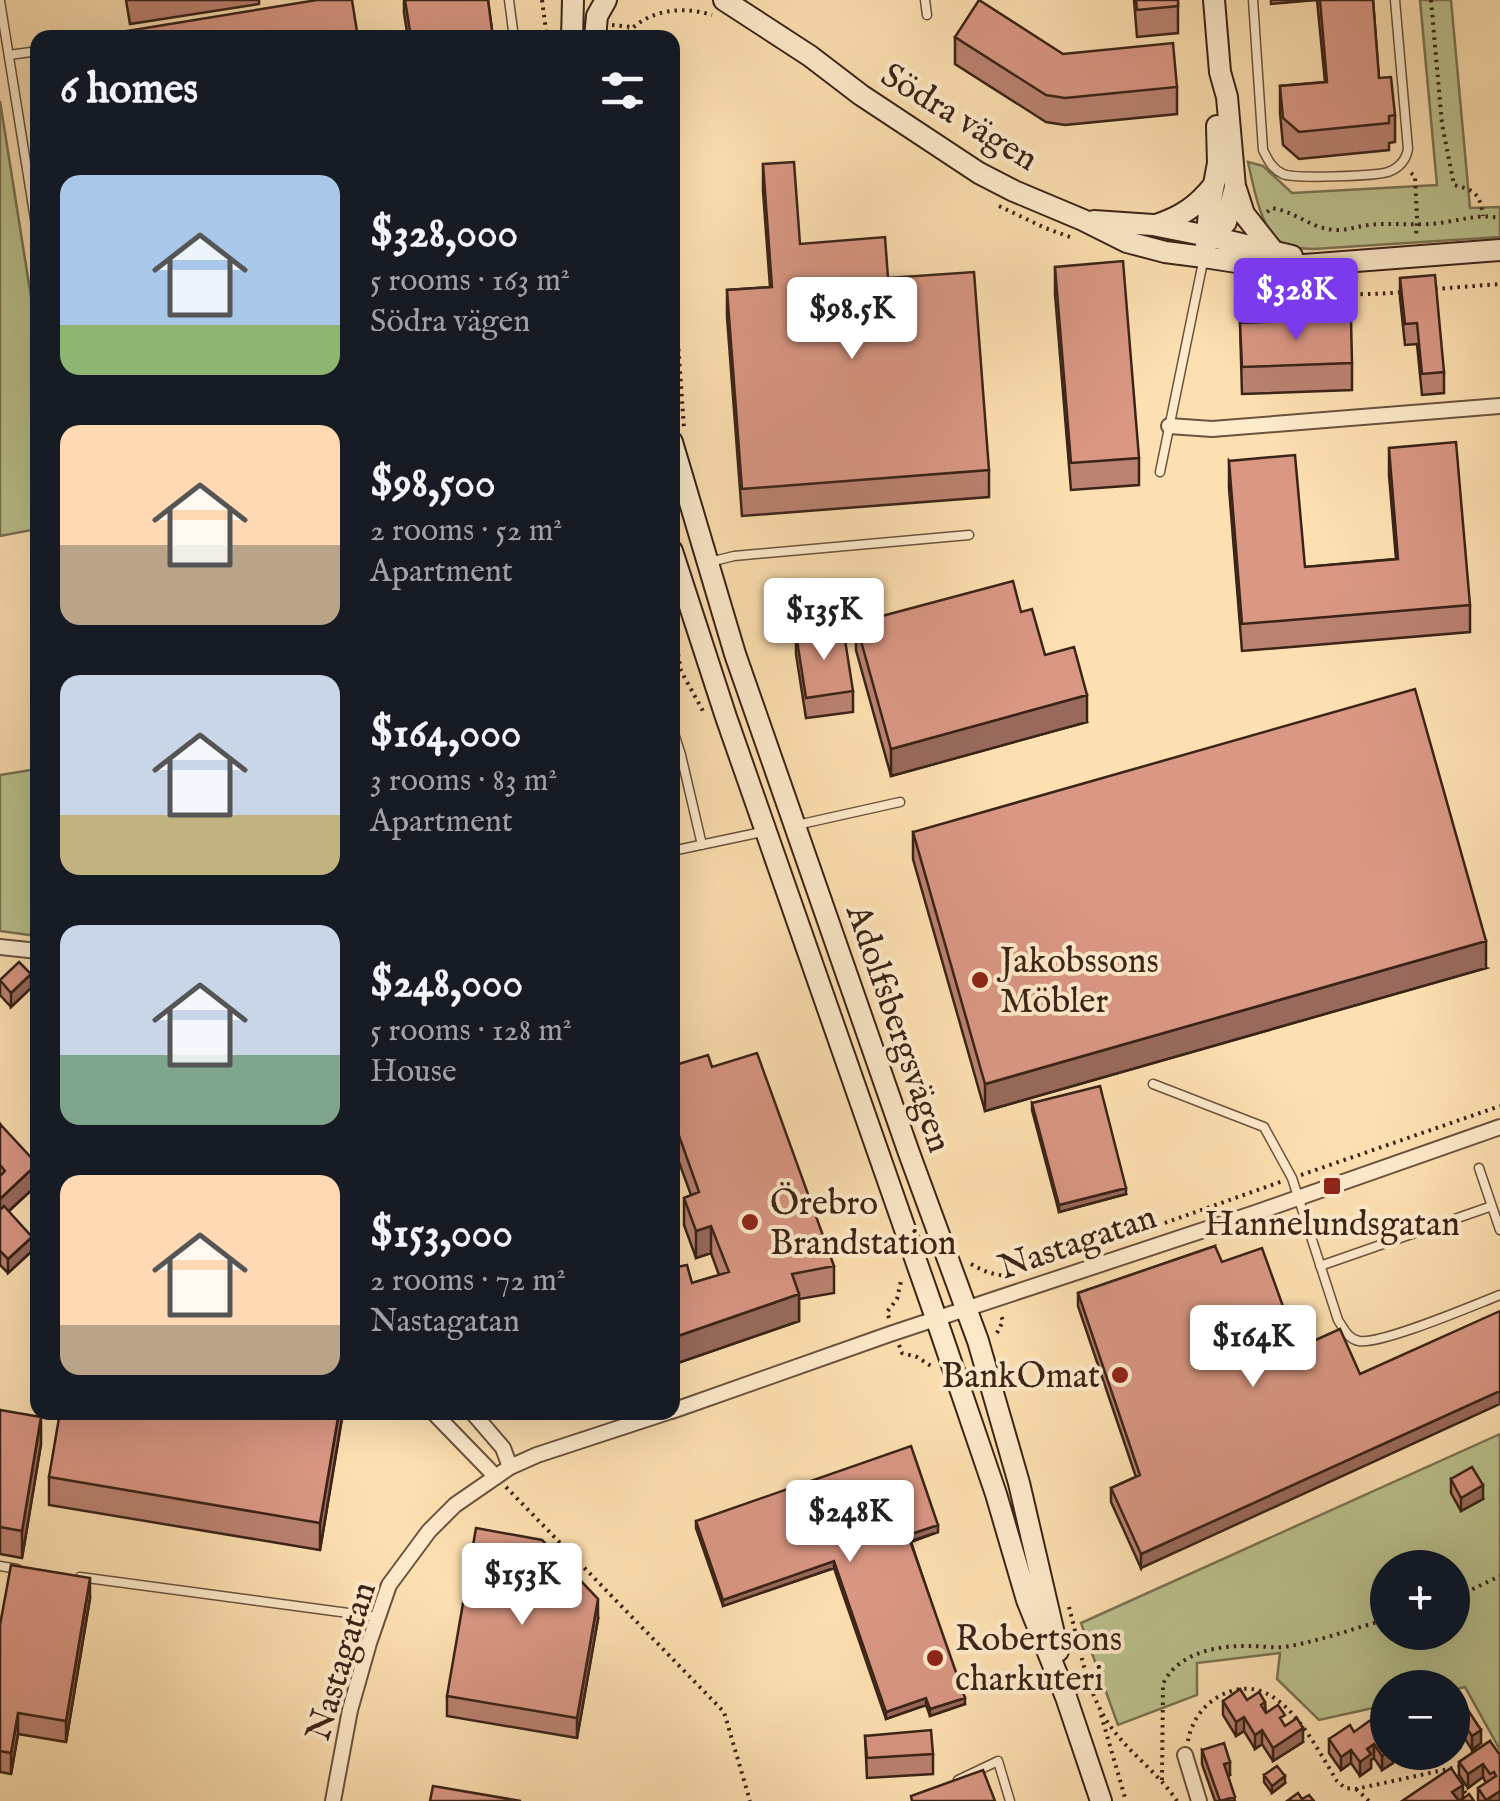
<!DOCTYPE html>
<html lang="en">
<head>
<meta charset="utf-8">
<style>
  :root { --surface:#171b24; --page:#20242c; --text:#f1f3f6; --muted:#9ea1a6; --accent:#7c3aed }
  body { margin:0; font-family:"IM FELL English",serif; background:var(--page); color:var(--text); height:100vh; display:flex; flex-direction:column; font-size:38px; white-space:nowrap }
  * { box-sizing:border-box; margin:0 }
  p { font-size:32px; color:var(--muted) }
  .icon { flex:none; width:55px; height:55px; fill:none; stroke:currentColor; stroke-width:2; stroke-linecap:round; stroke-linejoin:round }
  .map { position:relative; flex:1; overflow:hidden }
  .sheet { position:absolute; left:30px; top:30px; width:650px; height:1390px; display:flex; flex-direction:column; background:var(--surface); border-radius:20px; box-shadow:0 10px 40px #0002 }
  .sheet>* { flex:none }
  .fabs { position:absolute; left:1370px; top:1550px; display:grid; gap:20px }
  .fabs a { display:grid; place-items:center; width:100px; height:100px; border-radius:50%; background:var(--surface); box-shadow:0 10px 40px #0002; font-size:50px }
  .price { position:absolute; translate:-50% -85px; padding:0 22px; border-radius:10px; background:#fff; color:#222; font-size:32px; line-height:65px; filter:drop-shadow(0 2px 5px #0008) }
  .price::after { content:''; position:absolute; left:50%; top:60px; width:30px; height:22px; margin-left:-15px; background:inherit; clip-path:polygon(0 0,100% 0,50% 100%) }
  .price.current { background:var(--accent); color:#fff }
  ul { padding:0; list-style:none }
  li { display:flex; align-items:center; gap:30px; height:250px; padding:0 30px }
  li span { display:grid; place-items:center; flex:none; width:280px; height:200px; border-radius:20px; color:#555 }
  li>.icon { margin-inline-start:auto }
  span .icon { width:120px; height:120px; fill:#fffc; stroke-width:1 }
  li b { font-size:42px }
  h2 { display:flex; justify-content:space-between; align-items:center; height:120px; padding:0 30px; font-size:42px }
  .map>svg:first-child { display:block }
</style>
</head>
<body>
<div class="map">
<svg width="1500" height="1801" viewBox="0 0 1500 1801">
  <rect width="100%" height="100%" fill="#fde0b1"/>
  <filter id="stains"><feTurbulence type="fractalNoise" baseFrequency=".002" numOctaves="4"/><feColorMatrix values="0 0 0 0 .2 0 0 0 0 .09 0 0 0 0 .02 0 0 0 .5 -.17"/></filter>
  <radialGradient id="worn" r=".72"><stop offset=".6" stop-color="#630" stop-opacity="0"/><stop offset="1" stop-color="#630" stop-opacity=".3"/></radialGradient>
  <path fill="#bcc38f" stroke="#7b7353" stroke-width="2.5" fill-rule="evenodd" d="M1420,0H1451L1470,208L1500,207V237L1314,249C1306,248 1297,249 1290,247C1261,238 1254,188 1248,162L1263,166L1292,193L1437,185Z
    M0,101L37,335V529L0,536Z
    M37,769H38L37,936L0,931V775Z
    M1500,1434V1750L1465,1687L1453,1690L1452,1688H1388L1387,1705L1319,1720L1277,1679L1280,1653L1197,1663V1695L1118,1725L1081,1623ZM1388,1568H1452V1632H1388Z"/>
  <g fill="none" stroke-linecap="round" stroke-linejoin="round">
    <defs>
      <path id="lane" d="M509,0L514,38
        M925,0L927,15
        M1253,0L1263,150C1268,160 1272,169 1283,174C1294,179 1375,176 1388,172C1399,168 1406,160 1408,149L1395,0
        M0,1L38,238
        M9,55L38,51
        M1160,472L1204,257
        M710,562L734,556L969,535
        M672,727L681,755L702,845
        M797,825L900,802
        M672,851L762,832
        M1153,1084L1264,1127L1292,1178L1338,1320C1344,1329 1348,1339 1359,1341C1381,1345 1474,1305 1500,1295
        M1479,1168L1500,1230
        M1320,1266L1492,1206
        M0,1566L17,1569
        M80,1577L378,1617
        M958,1780L998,1761L1010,1801"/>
      <path id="street" d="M1169,426L1212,429L1500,406
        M0,947L38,951
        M672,1411L890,1334L1255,1213L1500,1127
        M433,1412L496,1477
        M472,1412L503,1448L510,1467
        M1185,1755L1199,1801
        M333,1801L350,1710L369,1643L389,1585L429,1531L455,1505L510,1467L537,1455L668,1412"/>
      <path id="secondary" d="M724,0L810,56L861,95L979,173L1014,191L1083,220L1127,242L1165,252L1204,257L1256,265L1291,266L1500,250
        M572,38L573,0
        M595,38L597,16L606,0
        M1236,189L1244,214L1274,252
        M1094,221L1153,225L1208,236L1292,256
        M1156,225C1181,217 1197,206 1213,186
        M1208,236L1220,229L1226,222L1235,187L1227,97L1220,72L1214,0
        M1206,246L1209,211L1218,163L1217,126
        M672,442L735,654L909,1153L978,1341L1019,1483L1058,1651
        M672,551L726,717L936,1318L996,1494L1027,1600L1066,1697L1101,1801"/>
    </defs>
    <use href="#lane" stroke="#6b523e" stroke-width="11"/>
    <use href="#street" stroke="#6b523e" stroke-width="18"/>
    <use href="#secondary" stroke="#3a2317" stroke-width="24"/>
    <path stroke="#3a2317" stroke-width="4" stroke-dasharray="2.5 5" stroke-linecap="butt" d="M542,0L547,38
      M1431,0L1442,124L1454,185C1475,190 1480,194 1483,216
      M612,25L632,27
      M623,38C645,10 680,5 712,15
      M1411,173L1415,176L1417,219L1416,236
      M999,206L1045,228L1073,238
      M1267,212L1272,208C1295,211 1312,230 1338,230C1349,230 1358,226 1369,225C1394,222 1420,227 1446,222C1465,219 1481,214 1500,218
      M1256,285C1306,295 1355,296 1406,292
      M1435,289L1500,284
      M672,312L678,342L684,429
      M672,617L681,671L703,711
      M1301,1175L1500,1106
      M1080,1253L1283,1181
      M971,1264C985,1272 997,1277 1014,1275
      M889,1318L887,1312L897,1299L901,1281
      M997,1333L1003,1321L1001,1315
      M899,1345L902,1353L917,1357L931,1366
      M506,1487L724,1712L750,1801
      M1452,1599L1500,1576
      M1069,1607C1080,1648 1087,1697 1114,1731C1133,1756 1159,1774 1177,1801
      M1101,1715L1126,1801
      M1188,1741C1191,1723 1202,1706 1218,1697C1276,1663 1312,1741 1337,1781L1345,1788L1356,1789L1462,1766
      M1162,1780L1163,1684C1178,1652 1219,1645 1251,1646C1263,1646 1277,1649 1290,1646C1323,1640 1355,1628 1388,1619
      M1460,1785L1471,1801
      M1356,1789L1369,1801"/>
    <use href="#lane" stroke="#feebcc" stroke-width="8"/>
    <use href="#street" stroke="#feebcc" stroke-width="14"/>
    <use href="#secondary" stroke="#feebcc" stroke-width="20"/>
  </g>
  <path fill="#bb8272" stroke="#3a2317" stroke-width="2.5" d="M126,0H259V4L130,24Z
    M404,0H488L493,38H408L404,13Z
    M1134,0H1178V33L1137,37Z
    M1271,0H1317L1271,4Z
    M1317,0H1373L1379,78L1395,115V142L1389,143V150L1299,159L1283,145L1280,113V86L1325,82Z
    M955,37L1177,87V114L1065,125L1046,122L955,64Z
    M763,164L800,244L888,278L989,470V497L742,516L727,317V290L770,287L763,191Z
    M1055,267L1139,458V485L1071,490L1055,294Z
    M1400,278L1444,372V393L1422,395L1417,344L1405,345L1400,298Z
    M1240,323L1352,363V390L1242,394Z
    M1389,448L1470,605V632L1242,651L1229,488V461L1305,567L1396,559L1389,475Z
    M1021,612L1045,655L1087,722L891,776L856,650V623Z
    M796,634L853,691V712L806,718L796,654Z
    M913,832L1486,968L985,1111L913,859Z
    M0,980L31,988L11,1007L0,995Z
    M672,1066L712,1067L834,1266V1293L799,1299V1321L672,1365V1268L692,1283L719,1275L711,1253L696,1258L684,1225V1198L691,1195L672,1143Z
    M1032,1103L1126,1194L1059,1212L1032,1110Z
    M0,1124L37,1185L9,1211L32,1251L8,1273L0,1265Z
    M1215,1246L1141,1568L1111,1502V1488L1136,1477L1078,1306V1293Z
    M0,1410L41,1444L22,1558L0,1554Z
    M343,1412L320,1550L49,1505V1477Z
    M1451,1479L1483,1499L1461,1511L1451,1493Z
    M696,1521L938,1532L911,1542L965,1704L930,1716L926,1705L886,1719L834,1568L723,1606L696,1528Z
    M90,1598L66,1742L18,1734L11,1774L0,1772V1625Z
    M598,1619L577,1738L447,1716V1696Z
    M1247,1700L1265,1702L1266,1713L1303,1742L1273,1761L1262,1744L1255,1749L1244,1731L1236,1736L1223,1715V1701Z
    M1452,1707L1481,1743L1472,1750L1464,1737L1460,1740V1748L1450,1754L1448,1752H1452Z
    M1354,1732L1388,1752H1414V1758L1404,1764L1396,1753L1393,1756V1763L1382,1770L1374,1758L1371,1760V1768L1360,1776L1351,1763L1341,1770L1329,1753V1739Z
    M865,1736L933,1754V1774L867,1778Z
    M1490,1741L1500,1801H1478V1788L1486,1783L1483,1777L1468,1788L1459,1775V1762Z
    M1202,1750L1230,1775L1228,1776L1235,1801H1215L1202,1764Z
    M1264,1775L1285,1783L1272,1793L1264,1782Z"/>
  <path fill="#996a5c" stroke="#3a2317" stroke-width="2.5" d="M1087,695V722L891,776V749Z
    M1486,941V968L985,1111V1084Z
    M31,974V988L11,1007V993Z
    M37,1164V1185L0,1219V1199Z
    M1126,1188V1194L1059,1212V1205Z
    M711,1226V1253L696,1258V1231Z
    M32,1237V1251L8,1273V1259Z
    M799,1294V1321L672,1365V1338Z
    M1500,1391V1404L1141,1568V1554Z
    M339,1412H343L320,1550V1523Z
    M41,1417V1444L22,1558V1531Z
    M1483,1485V1499L1461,1511V1498Z
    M938,1525V1532L908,1542V1535Z
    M834,1561V1568L723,1606V1600Z
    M90,1578V1598L66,1742V1721Z
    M598,1599V1619L577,1738V1718Z
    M926,1698V1705L886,1719V1712Z
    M965,1698V1704L930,1716V1709Z
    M18,1713V1734L11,1774V1753Z
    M1244,1717V1731L1236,1736V1722Z
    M1464,1724V1737L1460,1740V1748L1450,1754V1752H1452V1739L1456,1729Z
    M1303,1728V1742L1273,1761V1748Z
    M1262,1730V1744L1255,1749V1735Z
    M1481,1730V1743L1472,1750V1736Z
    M1374,1744V1758L1371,1760V1768L1360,1776V1762L1367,1749Z
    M1351,1750V1763L1341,1770V1757Z
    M1388,1752L1396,1753L1393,1756V1763L1382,1770V1756Z
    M1404,1752H1414V1758L1404,1764Z
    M1230,1762V1775L1224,1777V1764Z
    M1483,1764V1777L1468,1788V1774Z
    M1285,1776V1783L1272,1793V1786Z
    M1463,1785V1798L1459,1801L1452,1792Z
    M1500,1791V1801H1486Z"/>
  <path fill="#da9784" stroke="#3a2317" stroke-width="2.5" d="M317,0H352L358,38H84Z
    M405,0H488L493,38H411Z
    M979,0L1063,54L1173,43L1177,87L1065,98L1046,95L955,37Z
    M1136,0H1178V6L1137,10Z
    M1320,0H1373L1379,78L1391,77L1395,115L1389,116V123L1299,132L1283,118L1280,86L1327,82Z
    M794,162L800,244L885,237L888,278L974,272L989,470L742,489L727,290L772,287L763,164Z
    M1123,261L1139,458L1071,463L1055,267Z
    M1435,275L1444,372L1422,374L1417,323L1405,324L1400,278Z
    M1351,319L1352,363L1242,367L1240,323Z
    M1456,442L1470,605L1242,624L1229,461L1295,455L1305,567L1398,559L1389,448Z
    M1013,581L1021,612L1032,609L1045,655L1074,647L1087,695L891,749L856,623Z
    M843,627L853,691L806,698L796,634Z
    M1415,689L1486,941L985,1084L913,832Z
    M19,962L31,974L11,993L0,980Z
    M757,1053L834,1266L792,1274L799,1294L672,1338V1268L687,1265L692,1283L729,1272L711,1226L696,1231L684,1198L699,1192L672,1116V1066L708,1055L712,1067Z
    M1100,1086L1126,1188L1059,1205L1032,1103Z
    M0,1124L37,1164L0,1199V1176L5,1171L0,1165Z
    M4,1206L32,1237L8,1259L0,1251V1210Z
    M1215,1246L1222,1262L1262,1248L1298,1348L1340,1329L1360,1374L1500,1311V1391L1141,1554L1111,1488L1140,1475L1078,1293Z
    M0,1410L41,1417L22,1531L0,1527Z
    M60,1412H339L320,1523L49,1477Z
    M911,1446L938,1525L908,1535L965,1698L930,1709L926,1698L886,1712L834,1561L723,1600L696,1521Z
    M1472,1467L1483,1485L1461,1498L1451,1479Z
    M476,1528L542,1540L598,1599L577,1718L447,1696Z
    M11,1565L90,1578L66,1721L18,1713L11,1753L0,1751V1625Z
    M1240,1689L1247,1700L1259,1692L1265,1702L1261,1705L1266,1713L1278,1705L1285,1715L1280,1718L1285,1726L1297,1718L1303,1728L1273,1748L1262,1730L1255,1735L1244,1717L1236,1722L1223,1701Z
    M1462,1701L1481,1730L1472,1736L1464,1724L1456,1729L1460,1734L1452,1739V1707Z
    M1372,1719L1377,1727L1388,1719V1752L1382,1756L1374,1744L1367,1749L1371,1754L1360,1762L1351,1750L1341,1757L1329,1739L1350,1725L1354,1732Z
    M931,1730L933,1754L867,1758L865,1736Z
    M1490,1741L1500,1755V1791L1486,1800L1478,1788L1496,1776L1494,1772L1490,1774L1483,1764L1468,1774L1459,1762Z
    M1224,1743L1230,1762L1224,1764L1235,1797L1220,1801L1202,1750Z
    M1277,1766L1285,1776L1272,1786L1264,1775Z
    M1451,1768L1463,1785L1452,1792L1459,1801H1402Z
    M983,1770L995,1801H912L911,1796Z
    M433,1786L521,1801H430Z
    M1298,1793L1302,1799L1309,1795L1314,1801H1287Z
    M1469,1794L1474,1801H1460Z"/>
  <g fill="#8f2418" stroke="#feebcc" stroke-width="4">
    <circle cx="980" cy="980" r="10"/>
    <rect x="1322" y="1176" width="20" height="20" rx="5"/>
    <circle cx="750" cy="1222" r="10"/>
    <circle cx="1120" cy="1375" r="10"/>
    <circle cx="935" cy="1658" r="10"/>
  </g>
  <g text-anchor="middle" stroke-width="8" stroke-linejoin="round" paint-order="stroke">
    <g font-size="35" fill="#3a2317" stroke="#feebcc">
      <text transform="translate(960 116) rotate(31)" y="12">Södra vägen</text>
      <text transform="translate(900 1028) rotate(71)" y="12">Adolfsbergsvägen</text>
      <text transform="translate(1077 1241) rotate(-19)" y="12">Nastagatan</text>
      <text transform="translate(340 1661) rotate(-73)" y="12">Nastagatan</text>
    </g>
    <g font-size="35" fill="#3a2317" stroke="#feebcc" text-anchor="start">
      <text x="1000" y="972">Jakobssons<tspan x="1000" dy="40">Möbler</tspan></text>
      <text x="770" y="1214">Örebro<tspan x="770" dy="40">Brandstation</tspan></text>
      <text x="1332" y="1235" text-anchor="middle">Hannelundsgatan</text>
      <text x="1100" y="1387" text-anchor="end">BankOmat</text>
      <text x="955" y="1650">Robertsons<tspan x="955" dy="40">charkuteri</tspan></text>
    </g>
  </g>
  <rect width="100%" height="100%" filter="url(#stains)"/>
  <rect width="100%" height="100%" fill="url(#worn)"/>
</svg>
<div class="fabs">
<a>+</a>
<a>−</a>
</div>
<b class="price current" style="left:1296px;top:343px">$328K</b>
<b class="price" style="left:852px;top:362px">$98.5K</b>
<b class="price" style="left:824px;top:663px">$135K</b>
<b class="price" style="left:1253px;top:1390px">$164K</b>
<b class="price" style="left:850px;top:1565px">$248K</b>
<b class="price" style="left:522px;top:1628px">$153K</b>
<section class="sheet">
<h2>6 homes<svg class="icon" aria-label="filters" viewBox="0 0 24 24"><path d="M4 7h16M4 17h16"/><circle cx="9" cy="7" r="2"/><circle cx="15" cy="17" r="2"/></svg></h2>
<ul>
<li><span style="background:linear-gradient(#a9c7e8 75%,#8fb573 0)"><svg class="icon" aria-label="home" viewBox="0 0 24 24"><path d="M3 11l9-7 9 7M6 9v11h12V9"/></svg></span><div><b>$328,000</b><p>5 rooms · 163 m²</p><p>Södra vägen</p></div></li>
<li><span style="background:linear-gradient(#ffd9b3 60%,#b9a48a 0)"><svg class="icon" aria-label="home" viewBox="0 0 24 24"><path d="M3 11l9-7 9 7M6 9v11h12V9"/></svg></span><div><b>$98,500</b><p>2 rooms · 52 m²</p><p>Apartment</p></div></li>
<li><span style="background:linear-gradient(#c9d6e8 70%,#c2b280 0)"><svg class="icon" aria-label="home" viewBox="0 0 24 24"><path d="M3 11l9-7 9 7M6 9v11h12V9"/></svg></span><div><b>$164,000</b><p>3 rooms · 83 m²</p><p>Apartment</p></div></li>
<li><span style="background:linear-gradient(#c9d6e8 65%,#7fa58c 0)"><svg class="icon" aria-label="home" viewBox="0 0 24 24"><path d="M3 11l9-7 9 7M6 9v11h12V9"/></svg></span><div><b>$248,000</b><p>5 rooms · 128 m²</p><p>House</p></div></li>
<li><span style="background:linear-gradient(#ffd9b3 75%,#b9a48a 0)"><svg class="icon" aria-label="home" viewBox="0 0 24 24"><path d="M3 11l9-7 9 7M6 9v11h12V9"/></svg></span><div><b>$153,000</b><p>2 rooms · 72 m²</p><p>Nastagatan</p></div></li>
</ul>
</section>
</div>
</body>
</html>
